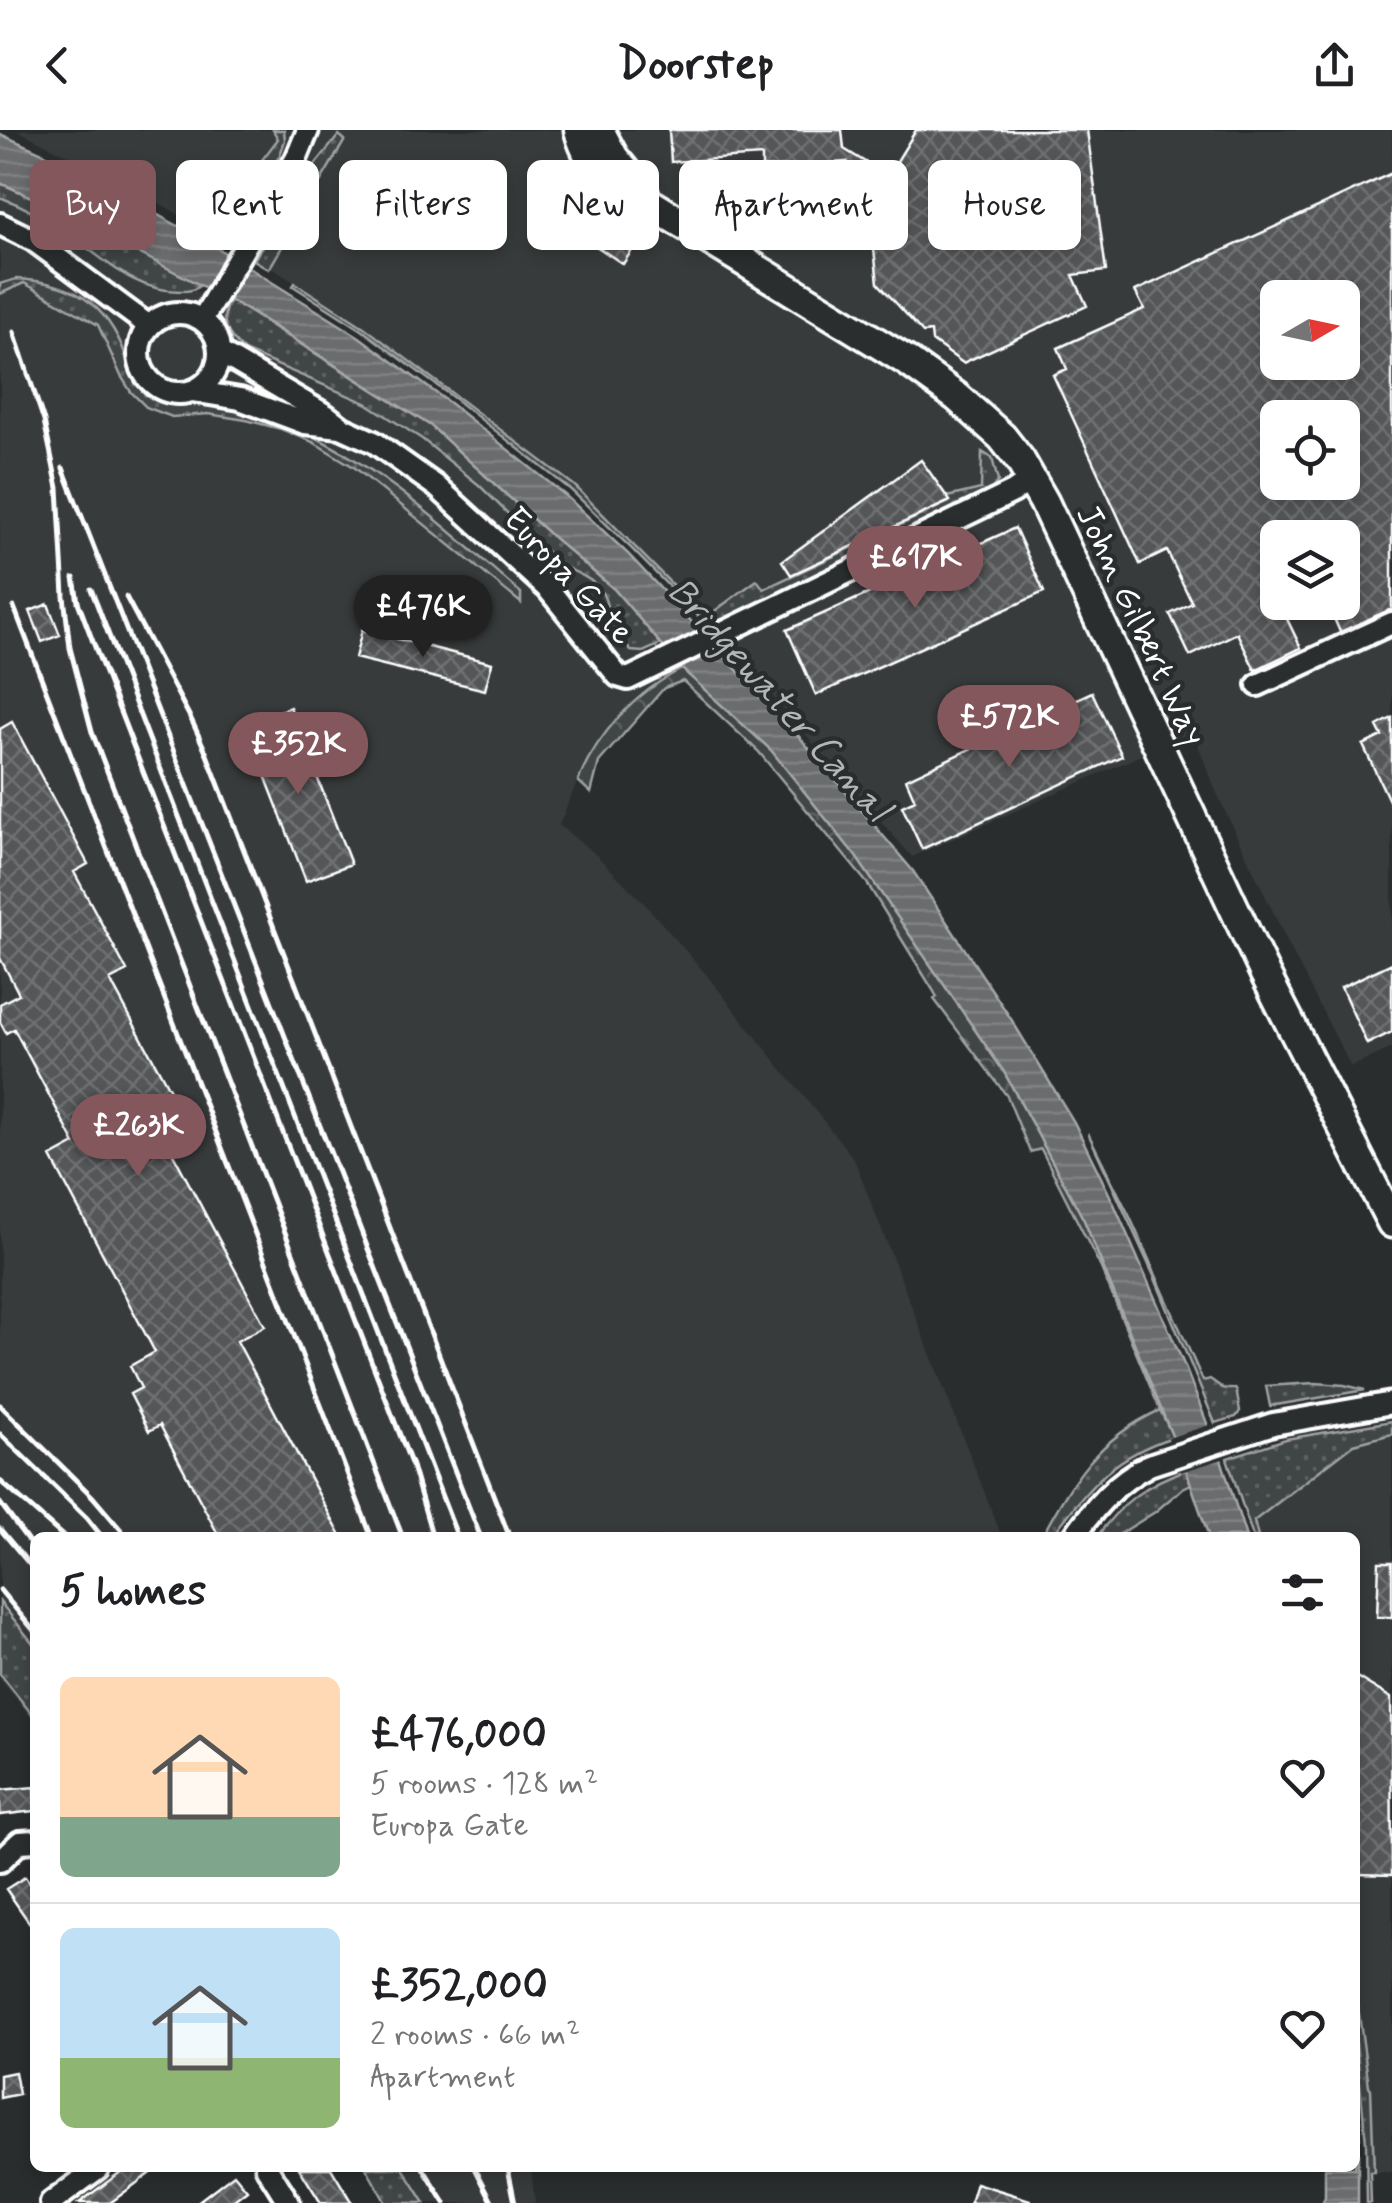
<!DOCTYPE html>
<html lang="en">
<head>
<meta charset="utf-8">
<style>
  :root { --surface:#fff; --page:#f2f2f2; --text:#202124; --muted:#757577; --line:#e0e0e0; --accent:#84575d }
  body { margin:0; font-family:Mynerve,sans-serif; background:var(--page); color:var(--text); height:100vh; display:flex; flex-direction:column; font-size:38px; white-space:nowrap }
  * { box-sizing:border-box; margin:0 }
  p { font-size:32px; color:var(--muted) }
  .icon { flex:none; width:55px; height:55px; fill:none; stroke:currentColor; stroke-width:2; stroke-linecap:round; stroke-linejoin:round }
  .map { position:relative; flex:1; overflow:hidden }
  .drawer { position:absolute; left:30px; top:1402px; width:1330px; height:640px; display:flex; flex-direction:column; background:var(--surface); border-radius:15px; box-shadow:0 5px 15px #0003 }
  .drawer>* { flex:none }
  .guide { position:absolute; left:30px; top:30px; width:1332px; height:90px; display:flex; gap:20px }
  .needle { width:65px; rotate:81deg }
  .fabs { position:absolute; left:1260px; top:150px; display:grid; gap:20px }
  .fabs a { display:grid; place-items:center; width:100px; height:100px; border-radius:15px; background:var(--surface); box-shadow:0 5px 15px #0003; font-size:50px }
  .price { position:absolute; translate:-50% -85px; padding:0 22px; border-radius:35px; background:var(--accent); color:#fff; font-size:32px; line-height:65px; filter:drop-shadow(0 2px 5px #0008) }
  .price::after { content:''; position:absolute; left:50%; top:60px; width:30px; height:22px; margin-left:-15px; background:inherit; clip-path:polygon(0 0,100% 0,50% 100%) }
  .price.current { background:#222; color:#fff }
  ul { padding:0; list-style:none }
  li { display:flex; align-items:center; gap:30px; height:250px; padding:0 30px }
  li+li { border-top:2px solid var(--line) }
  li span { display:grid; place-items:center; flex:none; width:280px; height:200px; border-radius:15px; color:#555 }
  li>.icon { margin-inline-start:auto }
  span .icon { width:120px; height:120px; fill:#fffc; stroke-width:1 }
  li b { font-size:42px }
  h2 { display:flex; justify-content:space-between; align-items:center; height:120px; padding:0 30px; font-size:42px }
  .tag { padding:0 35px; border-radius:15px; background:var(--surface); box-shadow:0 5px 15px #0003; font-size:35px; line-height:90px }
  .tag.current { background:var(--accent); color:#fff }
  header { display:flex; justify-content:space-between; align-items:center; height:130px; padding:0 30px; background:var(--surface); font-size:45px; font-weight:700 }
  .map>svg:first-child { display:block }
</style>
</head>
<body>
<header><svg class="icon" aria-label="back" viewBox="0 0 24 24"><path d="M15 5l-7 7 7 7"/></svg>Doorstep<svg class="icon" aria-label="share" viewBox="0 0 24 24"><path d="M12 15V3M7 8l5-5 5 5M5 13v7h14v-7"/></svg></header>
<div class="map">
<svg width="1392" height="2073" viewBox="0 0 1392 2073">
  <defs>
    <pattern id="grass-dots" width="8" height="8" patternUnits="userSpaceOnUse" patternTransform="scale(2.5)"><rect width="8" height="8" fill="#414445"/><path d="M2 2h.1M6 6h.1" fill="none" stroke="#5e6061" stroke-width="1.8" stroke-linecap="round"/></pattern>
    <pattern id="forest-crowns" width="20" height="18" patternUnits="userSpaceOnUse" patternTransform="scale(2.5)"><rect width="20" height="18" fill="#414445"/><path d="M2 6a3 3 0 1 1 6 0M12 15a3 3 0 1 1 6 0" fill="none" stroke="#5e6061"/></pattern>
    <pattern id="water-rules" width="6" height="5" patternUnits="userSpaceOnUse" patternTransform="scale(2.5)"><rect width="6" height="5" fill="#6a6c6d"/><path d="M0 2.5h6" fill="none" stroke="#808283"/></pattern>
    <pattern id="building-cross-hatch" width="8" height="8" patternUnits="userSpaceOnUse" patternTransform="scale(2.5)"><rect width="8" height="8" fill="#555758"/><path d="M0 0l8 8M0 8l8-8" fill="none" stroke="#6e7071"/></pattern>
  </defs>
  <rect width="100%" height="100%" fill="#2a2d2e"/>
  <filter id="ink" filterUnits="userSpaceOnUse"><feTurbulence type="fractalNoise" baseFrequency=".01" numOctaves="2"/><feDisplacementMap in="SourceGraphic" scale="20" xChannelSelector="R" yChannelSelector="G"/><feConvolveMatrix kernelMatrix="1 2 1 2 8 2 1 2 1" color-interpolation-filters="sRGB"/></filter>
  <g filter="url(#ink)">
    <path fill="#373a3b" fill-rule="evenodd" d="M17,0H1392V918L1351,937L1295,828L1217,664L1193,602L912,727L705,489L575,356L364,197L275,140L138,61ZM1278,168H1342V232H1278ZM1278,288H1342V352H1278ZM1278,408H1342V472H1278Z
      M0,67L12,71L67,103L121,144L159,159L195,160L225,178L223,185L244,221L366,273L422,309L479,355L557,432L567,441L589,449L598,456L603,465L616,502L631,521L643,522L661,550L608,600L585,634L559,695L595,724L644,773L705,843L854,1029L1002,1407L35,1408V1592L0,1549V164L24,153L99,195L121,246L131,262L146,277L159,283L172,287L208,284L246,290L281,299L313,312L354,337L521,472V463L428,382L366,335L315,307L265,285L200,272L178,275L161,272L146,264L137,254L114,199L96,177L69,158L8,150L0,154Z
      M1392,1304V2042H1374L1371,1959L1369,1957L1355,1855V1408L1258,1407L1254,1392L1354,1314Z
      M365,2038H531L535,2073H385Z"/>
    <path fill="url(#grass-dots)" stroke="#a0a2a2" stroke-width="2.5" d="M273,0H284L285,10L280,25L227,113L209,104L226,77L278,9Z
      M339,5L345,10L269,139L254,130L298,56Z
      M0,53L23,63L201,154C194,161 189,161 179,161C133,161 105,129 69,105C49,90 24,76 0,67Z
      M16,149C72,152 106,172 126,226C131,242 134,255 148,265C168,279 185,271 207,273C227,275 247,279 266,286C366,321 442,395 521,463V473L354,337L313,312L281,299L246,290L208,284L172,287L146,277L131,262L121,246L98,195L24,153L0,164V154Z
      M295,153L364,197L575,356L705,488L757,450L764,459L949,372L947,367L981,359L982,322L992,328L998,351L989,363L727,490L725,488L707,495L632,419L571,360L455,269L362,200L293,156Z
      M230,170L431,296L555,409L614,459L661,514L643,522L631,521C624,513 616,505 612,495C607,483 608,468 598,457C588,445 570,442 557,432L479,355L422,309L366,273L244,221C228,206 217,190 230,170Z
      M1088,1003L1130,1087L1203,1251L1210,1249L1224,1259H1236L1240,1281L1236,1287L1215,1293L1154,1146Z
      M1315,1253L1344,1255L1365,1260L1270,1276L1266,1256Z
      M1160,1280L1173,1307C1110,1327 1089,1358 1051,1407L1041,1408C1073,1349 1097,1309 1160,1280Z
      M1392,1291V1304L1354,1314L1254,1391L1258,1407H1253L1227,1328L1286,1309Z
      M1186,1340L1191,1354L1183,1358L1155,1382L1115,1407L1096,1408C1120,1374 1146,1353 1186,1340Z
      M0,1472L35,1516V1588L0,1544Z
      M1355,1855L1369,1956L1371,1959L1374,2042H1370L1371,2073H1367L1366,2012L1355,1903Z
      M366,2038H403L425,2073H386Z"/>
    <path fill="url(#forest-crowns)" stroke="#a0a2a2" stroke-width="2.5" d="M682,539L771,620L855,725L1004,942L1084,1090L1160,1280L1101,1138L1041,1019L1030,1022L1007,966L934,869L937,867L933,860L867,753L758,621L683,551L664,558L599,632L591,663L578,651C596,605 637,561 682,539Z"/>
    <path fill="url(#water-rules)" stroke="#a6a7a7" stroke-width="2.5" d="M0,4L45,24L206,111L358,206L451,274L566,366L628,424L796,603L913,741L1011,889L1074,992L1114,1074L1185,1237L1221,1329L1246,1407H1209L1186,1340L1084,1090L1004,942L855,725L771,620L682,539L614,459L555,409L431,296L250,181L23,63L0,53Z
      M1355,1961L1360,2008L1358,2010V2073H1322L1325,2067V2038H1355Z"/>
    <path fill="#2a2d2e" d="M1213,1294L1226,1328L1181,1342L1168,1308Z"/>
    <path fill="url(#building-cross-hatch)" stroke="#fff" stroke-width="2.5" fill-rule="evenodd" d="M669,0H842L844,19L888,46L916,0H1087L1106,141L1073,145L1087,176L963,233L932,211L931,202L923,203L878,153L868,69L840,115L809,96L847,32L762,38V26L671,32Z
      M1392,43V479L1340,502L1327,472H1342V408H1278V425L1260,433L1301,518L1255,540L1237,503L1190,526L1170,484L1192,473L1167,421L1140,434L1053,245L1067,239L1058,218L1144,179L1135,161ZM1278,168H1342V232H1278ZM1278,288H1342V352H1278Z
      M598,80L640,108L623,134L581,106Z
      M921,330L950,371L791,445L782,431Z
      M1015,398L1044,462L816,565L787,500Z
      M48,474L60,505L42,512L30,481Z
      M362,500L492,533L485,560L355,528Z
      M1092,562L1122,626L922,719L902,676L915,670L906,649Z
      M290,577L295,589L284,594L294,620L305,616L351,734L306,751L245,594Z
      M1392,588V677L1363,615L1382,606L1377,596Z
      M12,592L88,734L74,742L127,841L110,850L185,988L161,1001L265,1196L237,1211L342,1408H220L160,1295L149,1301L130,1264L141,1258L130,1236L155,1222L51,1027L75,1014L14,899L6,903L0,892V874L19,864L0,828V599Z
      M1392,833V902L1367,914L1341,857Z
      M1379,1432H1392V1487H1377Z
      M1355,1546L1391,1568L1392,1745L1356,1744Z
      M35,1657V1681L0,1685V1660Z
      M25,1747L35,1762V1801L6,1759Z
      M15,1942L19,1964L0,1968V1945Z
      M126,2038H157L110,2073H79Z
      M299,2038H331L352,2073H321Z
      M234,2044L247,2060L230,2073H196Z
      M976,2053L1030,2070L1029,2073H970Z"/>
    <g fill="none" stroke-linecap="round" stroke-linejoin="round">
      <defs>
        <path id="street" d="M0,94L33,110L149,196
          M139 223a40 40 0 1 1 80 0a40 40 0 1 1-80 0Z
          M202,190L296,29L308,0
          M219,222L326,285L343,298L374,312L436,356L549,460L618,546L628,549L1013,362L1032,349
          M192,261L240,269L305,293L341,297
          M1258,555L1392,493
          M1073,1408C1094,1377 1116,1352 1149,1335L1273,1294L1392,1273
          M0,1731L20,1712L35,1711
          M267,2038L289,2073
          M51,2073L98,2038"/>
        <path id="secondary" d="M579,0C590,40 615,64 654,76L907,231L957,267L1002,307L1020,330L1044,372L1265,844L1392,1093
          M599,0L614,28L644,64"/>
      </defs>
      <use href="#street" stroke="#fff" stroke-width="28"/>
      <use href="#secondary" stroke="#fff" stroke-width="35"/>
      <use href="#street" stroke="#2a2d2e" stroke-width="20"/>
      <use href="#secondary" stroke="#2a2d2e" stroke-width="28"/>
      <path stroke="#fff" stroke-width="5" d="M14,202L44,291L58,358L64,466L70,518L92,602L403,1408
        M63,338L481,1408
        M74,448L78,472L98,525L412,1336L433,1408
        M91,459L458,1408
        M126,467L192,591L206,622L510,1408
        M14,477L372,1408
        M0,1275L93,1367L128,1408
        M0,1304L87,1388L103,1408
        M0,1351L65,1408
        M0,1373L35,1420
        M0,1399L35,1441
        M0,1460L35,1502
        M423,2038L445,2073
        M475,2038L493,2073
        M508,2038L515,2073"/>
    </g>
  </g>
  <g text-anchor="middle" stroke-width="9" stroke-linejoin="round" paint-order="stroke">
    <g font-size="35" fill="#fff" stroke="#2a2d2e">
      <text transform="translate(570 445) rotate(47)" y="12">Europa Gate</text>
      <text transform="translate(1142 495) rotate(65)" y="12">John Gilbert Way</text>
    </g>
    <g font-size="38" font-style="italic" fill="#b4b6b6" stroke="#2a2d2e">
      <text transform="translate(780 569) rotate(48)" y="13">Bridgewater Canal</text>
    </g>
  </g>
</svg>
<div class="fabs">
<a><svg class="needle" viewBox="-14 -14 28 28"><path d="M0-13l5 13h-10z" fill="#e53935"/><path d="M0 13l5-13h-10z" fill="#757577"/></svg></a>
<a><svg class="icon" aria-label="locate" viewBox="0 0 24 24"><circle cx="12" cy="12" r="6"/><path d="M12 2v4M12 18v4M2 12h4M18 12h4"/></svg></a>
<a><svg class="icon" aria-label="layers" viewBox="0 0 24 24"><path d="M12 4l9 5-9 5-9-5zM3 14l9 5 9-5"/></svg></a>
</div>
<b class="price" style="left:915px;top:481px">£617K</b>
<b class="price current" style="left:423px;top:530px">£476K</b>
<b class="price" style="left:1009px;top:640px">£572K</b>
<b class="price" style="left:298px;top:667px">£352K</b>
<b class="price" style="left:138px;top:1049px">£263K</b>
<div class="guide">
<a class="tag current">Buy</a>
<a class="tag">Rent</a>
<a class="tag">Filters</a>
<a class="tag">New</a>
<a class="tag">Apartment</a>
<a class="tag">House</a>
</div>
<section class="drawer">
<h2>5 homes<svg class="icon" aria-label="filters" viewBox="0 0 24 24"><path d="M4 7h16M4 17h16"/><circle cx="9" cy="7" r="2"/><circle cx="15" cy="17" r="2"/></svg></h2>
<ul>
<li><span style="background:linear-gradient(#ffd9b3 70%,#7fa58c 0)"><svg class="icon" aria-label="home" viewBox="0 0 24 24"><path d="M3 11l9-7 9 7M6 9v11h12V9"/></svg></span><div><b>£476,000</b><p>5 rooms · 128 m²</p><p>Europa Gate</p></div><svg class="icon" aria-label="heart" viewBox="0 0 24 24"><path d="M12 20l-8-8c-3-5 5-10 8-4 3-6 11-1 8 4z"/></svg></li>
<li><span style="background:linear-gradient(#bfe0f5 65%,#8fb573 0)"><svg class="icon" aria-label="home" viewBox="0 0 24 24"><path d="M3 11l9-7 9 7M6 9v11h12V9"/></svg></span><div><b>£352,000</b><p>2 rooms · 66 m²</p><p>Apartment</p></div><svg class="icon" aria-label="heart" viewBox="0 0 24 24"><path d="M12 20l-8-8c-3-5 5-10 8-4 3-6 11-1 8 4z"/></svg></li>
</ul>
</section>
</div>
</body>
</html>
